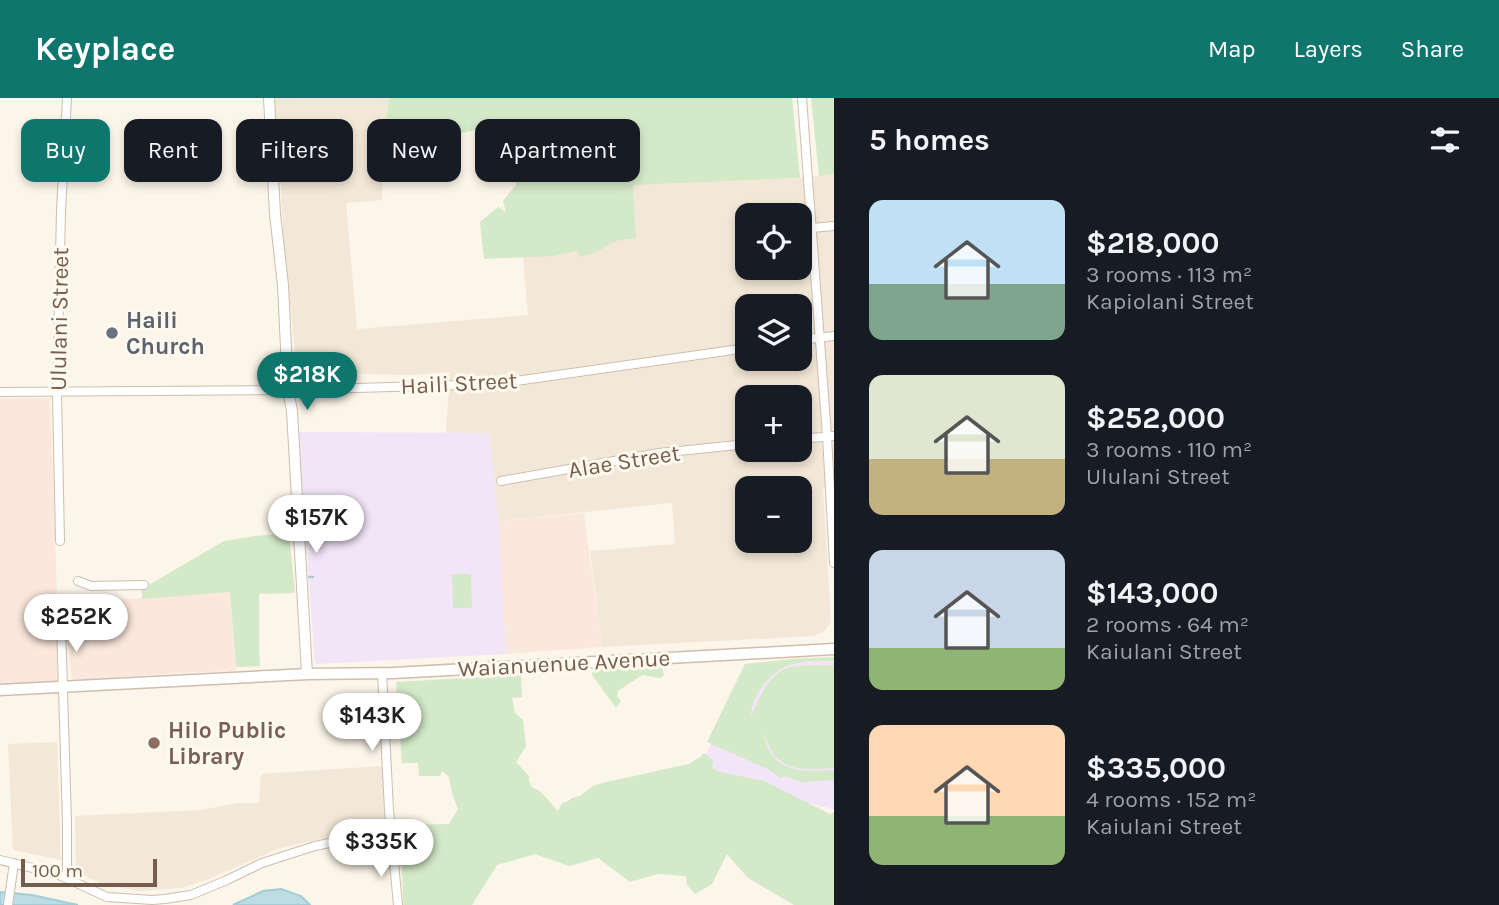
<!DOCTYPE html>
<html lang="en">
<head>
<meta charset="utf-8">
<style>
  :root { --surface:#171b24; --page:#20242c; --text:#f1f3f6; --muted:#9ea1a6; --accent:#0f766e }
  body { margin:0; font-family:Karla,sans-serif; background:var(--page); color:var(--text); height:100vh; display:flex; flex-direction:column; font-size:26px; white-space:nowrap }
  * { box-sizing:border-box; margin:0 }
  p { font-size:23px; color:var(--muted) }
  .icon { flex:none; width:38px; height:38px; fill:none; stroke:currentColor; stroke-width:2; stroke-linecap:round; stroke-linejoin:round }
  .map { position:relative; flex:1; overflow:hidden }
  .drawer { display:flex; flex-direction:column; background:var(--surface); width:665px }
  .drawer>* { flex:none }
  .hud { position:absolute; left:21px; top:21px; width:665px; height:63px; display:flex; gap:14px }
  .buttons { position:absolute; left:735px; top:105px; display:grid; gap:14px }
  .buttons a { display:grid; place-items:center; width:77px; height:77px; border-radius:14px; background:var(--surface); box-shadow:0 4px 10px #0003; font-size:35px }
  .scale { position:absolute; left:21px; bottom:18px; width:136px; box-sizing:border-box; padding-left:7px; border:4px solid #755d4d; border-top:0; font-size:19px; line-height:24px; white-space:nowrap; color:#755d4d; -webkit-text-stroke:5px #fef9ef; paint-order:stroke }
  .price { position:absolute; translate:-50% -60px; padding:0 16px; border-radius:24px; background:#fff; color:#222; font-size:23px; line-height:46px; filter:drop-shadow(0 2px 4px #0008) }
  .price::after { content:''; position:absolute; left:50%; top:42px; width:21px; height:16px; margin-left:-10px; background:inherit; clip-path:polygon(0 0,100% 0,50% 100%) }
  .price.selected { background:var(--accent); color:#fff }
  ul { padding:0; list-style:none }
  li { display:flex; align-items:center; gap:21px; height:175px; padding:0 35px }
  li span { display:grid; place-items:center; flex:none; width:196px; height:140px; border-radius:14px; color:#555 }
  li>.icon { margin-inline-start:auto }
  span .icon { width:84px; height:84px; fill:#fffc; stroke-width:1 }
  li b { font-size:30px }
  h2 { display:flex; justify-content:space-between; align-items:center; height:84px; padding:0 35px; font-size:30px }
  .tag { padding:0 24px; border-radius:14px; background:var(--surface); box-shadow:0 4px 10px #0003; font-size:24px; line-height:63px }
  .tag.selected { background:var(--accent); color:#fff }
  header { display:flex; align-items:center; gap:42px; box-sizing:border-box; height:98px; padding:0 35px; background:var(--accent); color:#fff }
  header strong { font-size:33px }
  nav { display:flex; gap:38px; margin-inline-start:auto; font-size:24px }
  main { display:flex; flex:1; min-height:0 }
  .map>svg:first-child { display:block }
</style>
</head>
<body>
<header>
<strong>Keyplace</strong>
<nav><a>Map</a><a>Layers</a><a>Share</a></nav>
</header>
<main>
<div class="map">
<svg width="834" height="807" viewBox="0 0 834 807">
  <rect width="100%" height="100%" fill="#fcf5e9"/>
  <path fill="#f3e8d7" fill-rule="evenodd" d="M274,0H389L383,51L382,102L346,105L357,231L528,217L517,91L800,80L834,76V386L823,390L831,524L824,533L814,538L602,549L590,453L675,446L672,405L498,423L489,336L446,335L450,274L412,277L297,274L283,135L280,68ZM747,117H800V170H747ZM747,208H800V261H747ZM747,299H800V352H747ZM747,390H800V443H747Z
    M57,644L61,762L13,752L8,646Z
    M382,668L386,726L277,751L209,781L181,790L140,793L115,789L100,785L76,774L75,718L201,712L238,705H259L261,676Z"/>
  <path fill="#fbe8dd" d="M0,300H50L55,424L57,506L230,494L236,573L182,575L72,582L65,524L57,521V583L0,590Z
    M584,415L602,549L506,556L498,423Z"/>
  <path fill="#f2e5f8" d="M298,334L489,335L499,427L506,556L315,566Z
    M834,562V711L695,680L748,567Z"/>
  <path fill="#d3e9c7" d="M389,0H792L800,80L633,87L636,140L616,143L596,154L581,159L576,153L552,158L484,161L480,124L498,109L506,114L503,103L516,87L517,49L496,28L383,51Z
    M811,0H834V76L819,78Z
    M289,435L295,495L259,496C260,520 258,544 260,568L236,569L230,494L142,501V491L224,443L255,438Z
    M452,476H471L472,510H453Z
    M834,559V563C820,563 803,562 789,567C769,574 752,597 751,618C758,603 768,576 788,570C802,566 819,568 834,567V670C814,671 790,675 775,658C769,651 766,640 763,634C771,676 800,674 834,672V682L801,684L784,678L781,680L768,671L707,644L745,566L793,561Z
    M662,569L664,577L661,580L642,577L618,593L617,598L621,603L616,610L592,577L593,572Z
    M521,577L522,599L512,600L515,615L523,622L526,648L516,664L529,678V683L532,689L541,694L558,713L562,705L567,704L572,700L580,698L593,688L606,684L689,666L700,659L704,655L713,662L712,670L720,674L764,683L830,716L834,714V807H794L748,780L727,756L712,786L695,796L687,787L686,778L658,776L630,784L598,760L569,768L535,756L497,767L472,807H403L401,727L449,726L458,711L452,695L449,679L442,673L440,678H419L418,665H402L396,584Z"/>
  <path fill="#bddde5" stroke="#a4ccd6" stroke-width="2" d="M281,791L301,798L310,807H233L263,793Z
    M0,794L32,797L78,807H0Z"/>
  <g fill="none" stroke-linecap="round" stroke-linejoin="round">
    <path stroke="#a4ccd6" stroke-width="2.5" d="M309,479H313"/>
    <defs>
      <path id="minor" d="M802,0L827,338L834,465
        M812,130L834,128
        M800,242L834,238
        M0,294L288,292L495,286L747,250
        M800,341L834,338
        M501,383L659,355L747,346
        M60,443L57,295L61,113L67,0
        M78,483L91,488L144,487
        M61,525L67,725V780
        M382,575L389,712L398,807
        M0,762L57,776L107,799L152,802L165,801L191,797L227,782L262,765L315,748L391,732
        M8,807L14,765"/>
      <path id="tertiary" d="M269,0L275,116L283,187L288,292L292,313L307,576"/>
      <path id="secondary" d="M0,592L308,576L393,575L834,551"/>
    </defs>
    <use href="#minor" stroke="#cdbeaf" stroke-width="10"/>
    <use href="#tertiary" stroke="#cdbeaf" stroke-width="12"/>
    <use href="#secondary" stroke="#d0beac" stroke-width="13"/>
    <use href="#minor" stroke="#fff" stroke-width="8"/>
    <use href="#tertiary" stroke="#fff" stroke-width="10"/>
    <use href="#secondary" stroke="#fff" stroke-width="10"/>
  </g>
  <circle fill="#6b7280" stroke="#fef9ef" stroke-width="2.5" cx="112" cy="235" r="7"/>
  <circle fill="#8d6e63" stroke="#fef9ef" stroke-width="2.5" cx="154" cy="645" r="7"/>
  <g text-anchor="middle" stroke-width="6" stroke-linejoin="round" paint-order="stroke">
    <g font-size="23" fill="#755d4d" stroke="#fef9ef">
      <text transform="translate(59 221) rotate(-89)" y="8">Ululani Street</text>
      <text transform="translate(459 285) rotate(-3)" y="8">Haili Street</text>
      <text transform="translate(624 363) rotate(-9)" y="8">Alae Street</text>
      <text transform="translate(564 565) rotate(-3)" y="8">Waianuenue Avenue</text>
    </g>
    <g font-size="23" font-weight="bold" fill="#5b616d" stroke="#fef9ef" text-anchor="start">
      <text x="126" y="230">Haili<tspan x="126" dy="26">Church</tspan></text>
    </g>
    <g font-size="23" font-weight="bold" fill="#785e54" stroke="#fef9ef" text-anchor="start">
      <text x="168" y="640">Hilo Public<tspan x="168" dy="26">Library</tspan></text>
    </g>
  </g>
</svg>
<div class="buttons">
<a><svg class="icon" aria-label="locate" viewBox="0 0 24 24"><circle cx="12" cy="12" r="6"/><path d="M12 2v4M12 18v4M2 12h4M18 12h4"/></svg></a>
<a><svg class="icon" aria-label="layers" viewBox="0 0 24 24"><path d="M12 4l9 5-9 5-9-5zM3 14l9 5 9-5"/></svg></a>
<a>+</a>
<a>−</a>
</div>
<div class="scale">100 m</div>
<b class="price selected" style="left:307px;top:314px">$218K</b>
<b class="price" style="left:316px;top:457px">$157K</b>
<b class="price" style="left:76px;top:556px">$252K</b>
<b class="price" style="left:372px;top:655px">$143K</b>
<b class="price" style="left:381px;top:781px">$335K</b>
<div class="hud">
<a class="tag selected">Buy</a>
<a class="tag">Rent</a>
<a class="tag">Filters</a>
<a class="tag">New</a>
<a class="tag">Apartment</a>
</div>
</div>
<section class="drawer">
<h2>5 homes<svg class="icon" aria-label="filters" viewBox="0 0 24 24"><path d="M4 7h16M4 17h16"/><circle cx="9" cy="7" r="2"/><circle cx="15" cy="17" r="2"/></svg></h2>
<ul>
<li><span style="background:linear-gradient(#bfe0f5 60%,#7fa58c 0)"><svg class="icon" aria-label="home" viewBox="0 0 24 24"><path d="M3 11l9-7 9 7M6 9v11h12V9"/></svg></span><div><b>$218,000</b><p>3 rooms · 113 m²</p><p>Kapiolani Street</p></div></li>
<li><span style="background:linear-gradient(#dfe7d0 60%,#c2b280 0)"><svg class="icon" aria-label="home" viewBox="0 0 24 24"><path d="M3 11l9-7 9 7M6 9v11h12V9"/></svg></span><div><b>$252,000</b><p>3 rooms · 110 m²</p><p>Ululani Street</p></div></li>
<li><span style="background:linear-gradient(#c9d6e8 70%,#8fb573 0)"><svg class="icon" aria-label="home" viewBox="0 0 24 24"><path d="M3 11l9-7 9 7M6 9v11h12V9"/></svg></span><div><b>$143,000</b><p>2 rooms · 64 m²</p><p>Kaiulani Street</p></div></li>
<li><span style="background:linear-gradient(#ffd9b3 65%,#8fb573 0)"><svg class="icon" aria-label="home" viewBox="0 0 24 24"><path d="M3 11l9-7 9 7M6 9v11h12V9"/></svg></span><div><b>$335,000</b><p>4 rooms · 152 m²</p><p>Kaiulani Street</p></div></li>
</ul>
</section>
</main>
</body>
</html>
